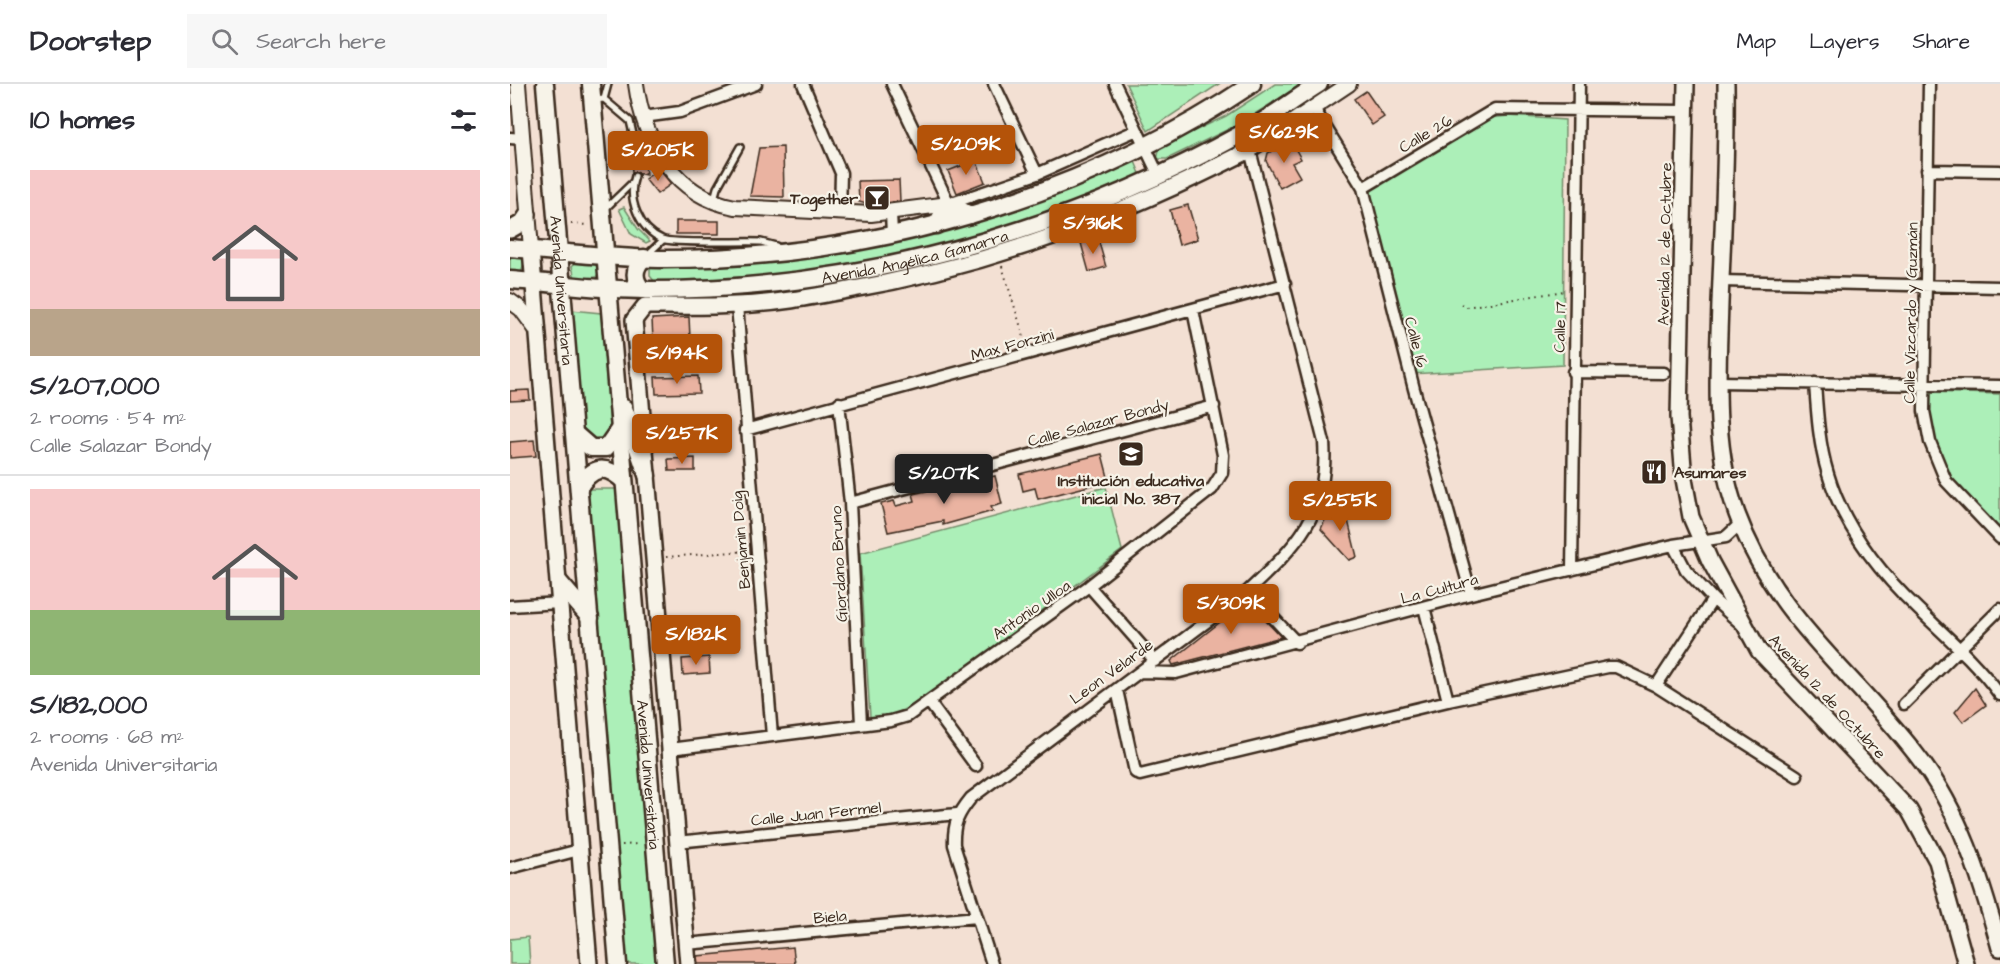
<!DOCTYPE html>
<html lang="en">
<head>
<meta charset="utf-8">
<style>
  :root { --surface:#fff; --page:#f7f7f7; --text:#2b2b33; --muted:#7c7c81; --line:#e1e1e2; --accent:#b45309 }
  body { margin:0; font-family:"Architects Daughter",sans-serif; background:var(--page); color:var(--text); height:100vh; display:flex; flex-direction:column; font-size:22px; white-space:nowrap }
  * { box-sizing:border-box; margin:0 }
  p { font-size:20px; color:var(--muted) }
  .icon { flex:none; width:33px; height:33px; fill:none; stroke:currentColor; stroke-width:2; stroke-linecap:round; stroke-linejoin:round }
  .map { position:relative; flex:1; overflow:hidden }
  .sheet { display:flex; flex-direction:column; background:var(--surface); width:510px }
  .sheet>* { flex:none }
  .price { position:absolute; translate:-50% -51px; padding:0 14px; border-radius:6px; background:var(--accent); color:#fff; font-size:20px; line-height:39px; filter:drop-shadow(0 2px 3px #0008) }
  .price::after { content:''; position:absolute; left:50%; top:36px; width:18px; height:14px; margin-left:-9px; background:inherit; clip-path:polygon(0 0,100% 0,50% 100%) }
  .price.current { background:#222; color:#fff }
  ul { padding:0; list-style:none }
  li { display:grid; align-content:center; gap:12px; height:318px; padding:0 30px }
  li+li { border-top:2px solid var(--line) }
  li span { display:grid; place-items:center; height:186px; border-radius:0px; color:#555 }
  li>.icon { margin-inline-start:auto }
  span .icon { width:108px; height:108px; fill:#fffc; stroke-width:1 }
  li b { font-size:26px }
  h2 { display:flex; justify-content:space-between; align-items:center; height:72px; padding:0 30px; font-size:26px }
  header { display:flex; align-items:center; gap:36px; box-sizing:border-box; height:84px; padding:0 30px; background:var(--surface); border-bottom:2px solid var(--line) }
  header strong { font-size:28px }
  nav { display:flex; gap:33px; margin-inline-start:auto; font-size:21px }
  .search { width:420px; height:54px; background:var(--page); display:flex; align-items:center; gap:15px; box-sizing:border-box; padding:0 21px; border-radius:0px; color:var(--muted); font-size:22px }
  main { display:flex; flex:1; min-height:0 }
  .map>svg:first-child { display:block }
</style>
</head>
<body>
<header>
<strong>Doorstep</strong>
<div class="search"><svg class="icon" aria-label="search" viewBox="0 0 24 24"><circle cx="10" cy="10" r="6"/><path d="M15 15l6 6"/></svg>Search here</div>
<nav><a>Map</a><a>Layers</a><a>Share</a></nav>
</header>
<main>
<section class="sheet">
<h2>10 homes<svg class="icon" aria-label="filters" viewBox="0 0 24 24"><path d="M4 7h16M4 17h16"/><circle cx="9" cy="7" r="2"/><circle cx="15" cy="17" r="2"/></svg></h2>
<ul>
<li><span style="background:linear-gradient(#f6c9c9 75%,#b9a48a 0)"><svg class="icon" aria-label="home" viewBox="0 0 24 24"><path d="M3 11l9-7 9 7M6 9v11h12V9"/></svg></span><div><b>S/207,000</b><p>2 rooms · 54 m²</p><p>Calle Salazar Bondy</p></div></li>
<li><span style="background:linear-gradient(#f6c9c9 65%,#8fb573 0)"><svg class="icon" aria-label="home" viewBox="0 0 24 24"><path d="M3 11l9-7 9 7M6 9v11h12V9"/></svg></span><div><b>S/182,000</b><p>2 rooms · 68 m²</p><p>Avenida Universitaria</p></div></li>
</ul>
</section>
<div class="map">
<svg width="1490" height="880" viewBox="0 0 1490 880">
  <rect width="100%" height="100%" fill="#f3e0d3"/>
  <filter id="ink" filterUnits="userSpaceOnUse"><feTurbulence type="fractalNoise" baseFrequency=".0167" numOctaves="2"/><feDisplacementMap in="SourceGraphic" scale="12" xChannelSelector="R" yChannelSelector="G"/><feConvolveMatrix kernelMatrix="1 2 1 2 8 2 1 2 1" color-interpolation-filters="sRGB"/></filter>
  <g filter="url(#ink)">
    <path fill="#acefb8" stroke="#748c6b" stroke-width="1.5" d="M616,0H709L638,47Z
      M765,0H792L729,40L657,75H647L650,63L716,32Z
      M999,32L1055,36L1053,281L901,290L855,109L977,34Z
      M624,75L631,92C561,121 491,151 416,167C326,187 237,196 145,198L140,192V184L145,180L328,165Z
      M114,123L128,145L140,157L136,159L121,150L109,125Z
      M0,171L15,175L11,190L0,189Z
      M85,178L89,189L86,193L65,195L62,182L65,179Z
      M61,226L91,229L100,344L93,354L81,355L71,341Z
      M1415,308L1490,310V451L1434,389L1418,349Z
      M596,403L612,466L415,615L379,633H360L350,469Z
      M76,405H108L146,880H116Z
      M18,853L20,880H0V855Z"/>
    <path fill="#eab3a1" stroke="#3b2a1e" stroke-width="1.5" d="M856,7L874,33L862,41L844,15Z
      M128,49L133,57L136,91L122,88L119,53L125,55Z
      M781,57L791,75L782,79L790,93L770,104L756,77L758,69Z
      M273,63L274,113L240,112L249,64Z
      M466,76L475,98L447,109L438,87Z
      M149,85L161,100L147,110L135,95Z
      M389,96L390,117L361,121L349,118L348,97Z
      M678,121L688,155L669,161L660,126Z
      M166,137H209V150H166Z
      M588,155L596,183L579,188L571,159Z
      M179,233L180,254L143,256L142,235Z
      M188,292L189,309L146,310L145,293Z
      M19,306L20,316L0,317V307Z
      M24,356L26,372L0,374V358Z
      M592,370L599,397L528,415L525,404L513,407L509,390Z
      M185,374V387H159L158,375Z
      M485,392L492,420L481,423L483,427L433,441V437L378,448L371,420L384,417L386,422L405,417L403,410Z
      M835,424L847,473L839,476L811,445L818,429Z
      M737,517L771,553L663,581L661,577Z
      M199,573L200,589L173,591L172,575Z
      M1465,604L1476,621L1453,638L1445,628Z
      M283,863L285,880H188L187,872Z"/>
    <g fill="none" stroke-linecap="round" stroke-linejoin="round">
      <defs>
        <path id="service" d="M94,15L98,0
          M84,16L94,15L120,37L123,50
          M125,92C117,115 129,145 152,155C161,160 236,157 251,158L266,162
          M204,115L207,104L230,63
          M95,125L123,98
          M137,171L153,156"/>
        <path id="minor" d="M293,0L331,89L330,129
          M382,0L439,120L527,90L627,46
          M484,0L527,90
          M605,0L649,92
          M1419,0L1414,327L1420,358L1436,397L1490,454
          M803,23L853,104L904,305L961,510
          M133,33L170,28L246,0
          M0,54L13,55
          M1417,86L1490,87
          M853,104L985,25L1175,27
          M381,129L382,150
          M1211,197L1490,203
          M227,221L262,652
          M1063,288L1154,289
          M1207,298L1490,302
          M1305,299C1307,329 1309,361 1318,390C1333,441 1369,488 1408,525C1437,553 1466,578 1490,611
          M329,319L340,419L351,640
          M235,346L775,200
          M340,419L704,322
          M1062,486L1069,0
          M579,502L645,577
          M738,507L787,559
          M1203,515L1231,540
          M0,522L50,519
          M914,523L938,617
          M631,588L666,589L961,510L1163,461L1216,453L1231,439
          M1146,602L1287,692
          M607,606L625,688L630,691L938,617L1098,583H1106L1146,602L1203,515L1176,486L1163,461
          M419,618L466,682
          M1394,620L1490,525
          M160,665L381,637L398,632L579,502L702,405L712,389L713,371L683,226
          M167,758L447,730
          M0,784L69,766
          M176,860L467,833
          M482,880L444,761C443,740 448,730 461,714L738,507C787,461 819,430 814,358L740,66"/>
        <path id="tertiary" d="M8,0L21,165
          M126,0C134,58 164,112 225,123L361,130L439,120
          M740,66L839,0
          M0,217L11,225L28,248"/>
        <path id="secondary" d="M1176,0L1169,333L1174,395L1181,433L1200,477L1249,567L1399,726L1427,777L1456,880
          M1216,0C1217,73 1213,146 1210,219C1208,290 1202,362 1227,430C1265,534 1341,586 1405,669C1450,725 1471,795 1490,864
          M0,146L12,139L18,130
          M21,165L79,880
          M178,880L124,236L135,222C165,222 195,223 226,221C264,220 301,213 338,206C483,181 610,132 740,66L735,48"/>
        <g id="primary">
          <path id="s1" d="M35,0L108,880"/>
          <path id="s2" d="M81,0L155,880"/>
          <path d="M426,141L439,120L460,131"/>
          <path d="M0,164C50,168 100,174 149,175C357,176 569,116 742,0"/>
          <path id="s3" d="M0,196C45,199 90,206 135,206C345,207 550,150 733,49C759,35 783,16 809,0"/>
          <path d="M133,206C123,196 123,184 134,174"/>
          <path d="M114,324L137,391"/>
          <path d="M65,350L81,364H96L110,344"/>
          <path d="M69,403C83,382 95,380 114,397"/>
          <path d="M49,498L80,534"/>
        </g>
      </defs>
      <use href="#service" stroke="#3b2a1e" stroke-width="10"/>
      <use href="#minor" stroke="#3b2a1e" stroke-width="15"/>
      <use href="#tertiary" stroke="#3b2a1e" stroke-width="18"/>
      <use href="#secondary" stroke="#3b2a1e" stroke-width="20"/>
      <use href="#primary" stroke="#3b2a1e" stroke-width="21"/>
      <path stroke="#3b2a1e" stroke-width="2" stroke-dasharray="1.5 4.5" stroke-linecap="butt" d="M61,140L79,141
        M492,182L516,260
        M951,220L956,223L1054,207
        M156,473L237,467
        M112,761L130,760"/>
      <use href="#service" stroke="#f7f3e8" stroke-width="5"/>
      <use href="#minor" stroke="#f7f3e8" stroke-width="10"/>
      <use href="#tertiary" stroke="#f7f3e8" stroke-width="14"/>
      <use href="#secondary" stroke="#f7f3e8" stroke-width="15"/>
      <use href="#primary" stroke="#f7f3e8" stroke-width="16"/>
    </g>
  </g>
  <defs>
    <symbol id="bar-square" viewBox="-11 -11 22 22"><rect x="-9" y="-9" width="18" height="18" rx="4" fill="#3b2a1e" stroke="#f7f3e8"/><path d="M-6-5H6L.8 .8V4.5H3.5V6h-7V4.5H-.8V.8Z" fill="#fff"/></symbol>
    <symbol id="school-square" viewBox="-11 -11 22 22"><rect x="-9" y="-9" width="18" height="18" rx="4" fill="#3b2a1e" stroke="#f7f3e8"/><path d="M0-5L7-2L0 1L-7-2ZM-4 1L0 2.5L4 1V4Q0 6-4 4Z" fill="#fff"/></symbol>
    <symbol id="restaurant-square" viewBox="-11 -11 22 22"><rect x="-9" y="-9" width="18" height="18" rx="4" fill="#3b2a1e" stroke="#f7f3e8"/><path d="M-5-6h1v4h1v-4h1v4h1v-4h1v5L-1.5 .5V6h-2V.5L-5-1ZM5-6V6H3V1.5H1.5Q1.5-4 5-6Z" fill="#fff"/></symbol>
  </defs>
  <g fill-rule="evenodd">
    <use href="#bar-square" x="352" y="99" width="30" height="30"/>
    <use href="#school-square" x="606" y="355" width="30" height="30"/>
    <use href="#restaurant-square" x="1129" y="373" width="30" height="30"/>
  </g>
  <g text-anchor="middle" stroke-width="4.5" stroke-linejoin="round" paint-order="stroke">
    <g font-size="16" fill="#3b2a1e" stroke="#f7f3e8">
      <text transform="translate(915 49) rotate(-31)" y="6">Calle 26</text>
      <text transform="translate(1154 160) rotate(-89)" y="6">Avenida 12 de Octubre</text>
      <text dy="6" stroke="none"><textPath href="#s3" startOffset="408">Avenida Angélica Gamarra</textPath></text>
      <text dy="6" stroke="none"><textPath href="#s1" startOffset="207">Avenida Universitaria</textPath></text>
      <text transform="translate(1400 229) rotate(-89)" y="6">Calle Vizcardo y Guzmán</text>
      <text transform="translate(1049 243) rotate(-89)" y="6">Calle 17</text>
      <text transform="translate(907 258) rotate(75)" y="6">Calle 16</text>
      <text transform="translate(502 260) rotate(-15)" y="6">Max Forzini</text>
      <text transform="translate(588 338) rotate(-15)" y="6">Calle Salazar Bondy</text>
      <text transform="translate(230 456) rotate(-95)" y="6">Benjamin Doig</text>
      <text transform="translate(328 480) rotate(-93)" y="6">Giordano Bruno</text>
      <text transform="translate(929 504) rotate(-15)" y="6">La Cultura</text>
      <text transform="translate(521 525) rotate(-35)" y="6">Antonio Ulloa</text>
      <text transform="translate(601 587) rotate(-36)" y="6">Leon Velarde</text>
      <text transform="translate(1318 612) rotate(47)" y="6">Avenida 12 de Octubre</text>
      <text dy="6" stroke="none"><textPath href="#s2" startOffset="693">Avenida Universitaria</textPath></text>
      <text transform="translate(306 729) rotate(-6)" y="6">Calle Juan Fermel</text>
      <text transform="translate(320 832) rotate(-5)" y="6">Biela</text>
    </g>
    <g font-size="16" font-weight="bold" fill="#3b2a1e" stroke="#f7f3e8" text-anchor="end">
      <text x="348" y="120">Together</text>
      <text x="1164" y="394" text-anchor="start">Asumares</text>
      <text x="621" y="402" text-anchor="middle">Institución educativa<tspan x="621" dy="18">inicial No. 387</tspan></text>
    </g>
  </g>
</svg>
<b class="price" style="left:774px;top:80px">S/629K</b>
<b class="price" style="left:456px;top:92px">S/209K</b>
<b class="price" style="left:148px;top:98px">S/205K</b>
<b class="price" style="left:583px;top:171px">S/316K</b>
<b class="price" style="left:167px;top:301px">S/194K</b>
<b class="price" style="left:172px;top:381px">S/257K</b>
<b class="price current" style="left:434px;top:421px">S/207K</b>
<b class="price" style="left:830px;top:448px">S/255K</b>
<b class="price" style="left:721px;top:551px">S/309K</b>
<b class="price" style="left:186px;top:582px">S/182K</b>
</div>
</main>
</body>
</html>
